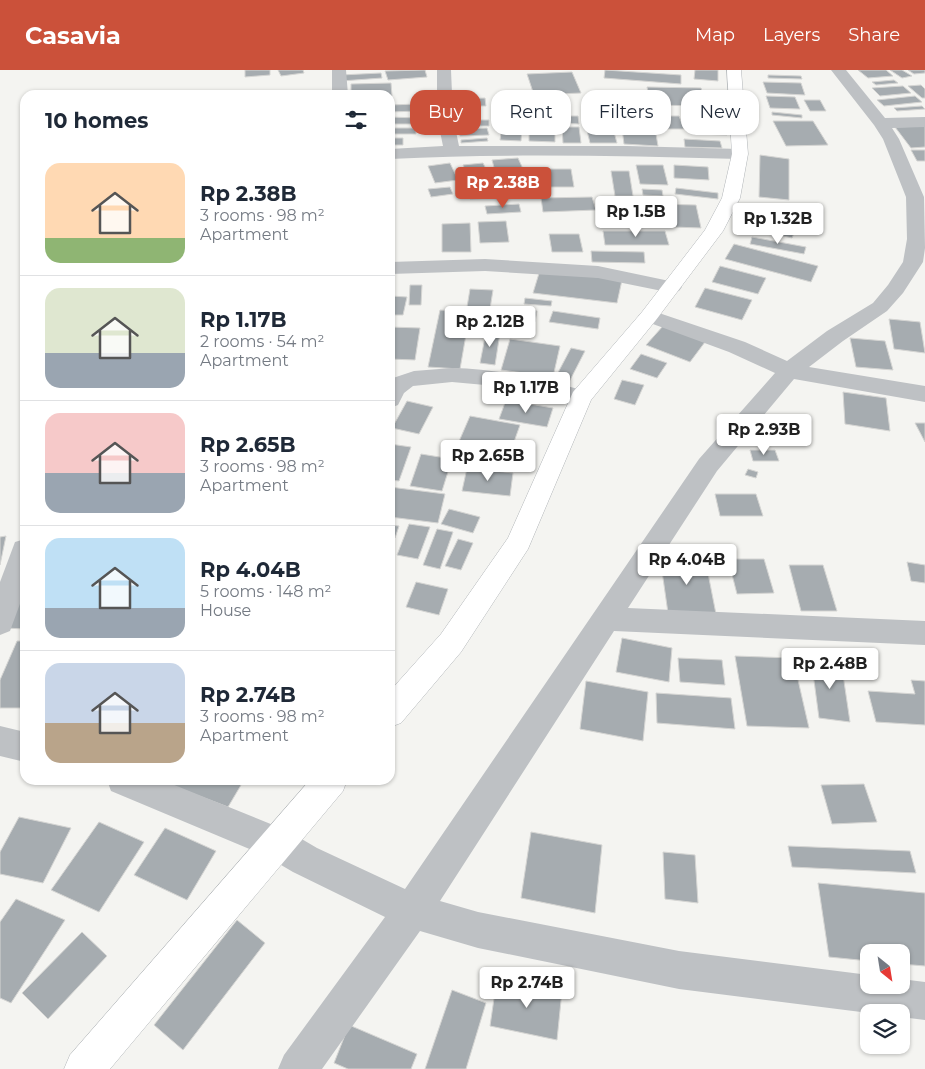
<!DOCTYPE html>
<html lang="en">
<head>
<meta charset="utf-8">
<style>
  :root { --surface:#fff; --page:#f6f6f7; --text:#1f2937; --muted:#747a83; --line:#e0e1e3; --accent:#cb513a }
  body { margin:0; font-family:Montserrat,sans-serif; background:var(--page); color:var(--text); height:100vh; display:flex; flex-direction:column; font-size:19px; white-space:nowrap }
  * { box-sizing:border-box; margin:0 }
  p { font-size:16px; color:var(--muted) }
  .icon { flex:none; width:28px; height:28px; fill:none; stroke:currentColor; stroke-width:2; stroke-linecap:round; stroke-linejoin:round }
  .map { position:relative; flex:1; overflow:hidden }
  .drawer { position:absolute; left:20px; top:20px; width:375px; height:695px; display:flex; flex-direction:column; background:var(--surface); border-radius:15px; box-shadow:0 1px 4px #0004 }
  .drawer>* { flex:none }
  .banner { position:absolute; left:410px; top:20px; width:440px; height:45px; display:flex; gap:10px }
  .needle { width:32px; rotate:150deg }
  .fabs { position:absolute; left:860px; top:874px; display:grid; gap:10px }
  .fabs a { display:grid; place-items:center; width:50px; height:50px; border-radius:10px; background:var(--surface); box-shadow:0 1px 4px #0004; font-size:25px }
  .price { position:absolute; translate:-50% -42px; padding:0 11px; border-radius:5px; background:#fff; color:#222; font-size:16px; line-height:32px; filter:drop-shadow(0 1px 2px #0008) }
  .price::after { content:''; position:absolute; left:50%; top:30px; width:15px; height:11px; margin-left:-8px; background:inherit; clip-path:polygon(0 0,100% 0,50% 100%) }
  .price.active { background:var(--accent); color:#fff }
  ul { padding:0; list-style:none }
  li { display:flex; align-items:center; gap:15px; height:125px; padding:0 25px }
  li+li { border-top:1px solid var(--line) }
  li span { display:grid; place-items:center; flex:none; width:140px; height:100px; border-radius:15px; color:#555 }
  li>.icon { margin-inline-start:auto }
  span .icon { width:60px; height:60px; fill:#fffc; stroke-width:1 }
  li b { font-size:21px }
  h2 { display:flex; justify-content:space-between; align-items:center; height:60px; padding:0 25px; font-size:21px }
  .chip { padding:0 18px; border-radius:15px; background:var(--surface); box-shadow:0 1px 4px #0004; font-size:18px; line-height:45px }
  .chip.active { background:var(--accent); color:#fff }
  header { display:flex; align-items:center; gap:30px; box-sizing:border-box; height:70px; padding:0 25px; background:var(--accent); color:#fff }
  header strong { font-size:24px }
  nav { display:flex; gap:28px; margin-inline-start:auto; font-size:18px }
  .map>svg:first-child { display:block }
</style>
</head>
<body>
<header>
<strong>Casavia</strong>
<nav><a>Map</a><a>Layers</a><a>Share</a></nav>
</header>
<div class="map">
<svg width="925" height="999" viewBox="0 0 925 999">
  <rect width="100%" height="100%" fill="#f4f4f1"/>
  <path fill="#a6acb0" stroke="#d5d5d3" d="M245,0H270V5L245,7Z
    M278,0H303L304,3L281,6Z
    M425,0L427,7L388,10L385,1Z
    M605,0L681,5V14L604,8Z
    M695,0H718V11L694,9Z
    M858,0H886L893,6L868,8Z
    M890,0H902L912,6L902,8Z
    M908,0H925V3L914,4Z
    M572,2L581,23L534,25L527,4Z
    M381,3L382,8L341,11V5Z
    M768,5L801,6L802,9L768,8Z
    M894,10L898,13L876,15L872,12Z
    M763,12L801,13L805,25L767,23Z
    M391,13L392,26L351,25V14Z
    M921,15L925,19V28H922L908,16Z
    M903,16L911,23L880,26L872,18Z
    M647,17L701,18L707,36L651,35Z
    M766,26L795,27L800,39L770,38Z
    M915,26L922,32L884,36L877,30Z
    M485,28L486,36H462L461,29Z
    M499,28L552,29V39L498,38Z
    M804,30H820L826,41H810Z
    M417,34V41L390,42V35Z
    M922,36L925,39L897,41L894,38Z
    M518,39L523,52L497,53L493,40Z
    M724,40L726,45H709L707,41Z
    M772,42L802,45V48L772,45Z
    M529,44H548L550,53H530Z
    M557,46H578L579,54L558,53Z
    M657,46H679L684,59H661Z
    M390,47L418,48L417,54H390Z
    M690,49H722L727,65L694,64Z
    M463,50H489V56H463Z
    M611,51L617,73H590L585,52Z
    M621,51L654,52L658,76L624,74Z
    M773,51H813L828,75L786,76Z
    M502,56L522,57L521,71L500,70Z
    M925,56V77L911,78L895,57Z
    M529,57L555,58V72L529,71Z
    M562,57H579L581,73H563Z
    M390,58H416V64H390Z
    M487,58L489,65L460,66L459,59Z
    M390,68H403V75H390Z
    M487,68L488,71L461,73V70Z
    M684,69L720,71L722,78L685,77Z
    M911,80H925V91H917Z
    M760,85L789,89V130L759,127Z
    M518,88L523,99L495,101L492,90Z
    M450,93L458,110L435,113L428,96Z
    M483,93L490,107L470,110L463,95Z
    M636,95H663L668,115L640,114Z
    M674,95L708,97L709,110L674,108Z
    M537,99H571L574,117H539Z
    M611,101H629L633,126H615Z
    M493,115L496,128L470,129L467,116Z
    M450,117L453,124L431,127L428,119Z
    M676,118L718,123V129L675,124Z
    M642,119L662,120L663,126L643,125Z
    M592,127L596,140L543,142L541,128Z
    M615,133L696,135L701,158L617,155Z
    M519,134L521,142L487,144L485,136Z
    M754,147L797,156L792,168L749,158Z
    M506,151L509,172L480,173L478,152Z
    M470,153L471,182H442V154Z
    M603,161H665L669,175H605Z
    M549,164H579L583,182H552Z
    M752,167L806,177L804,184L750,174Z
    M734,174L818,196L811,212L725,189Z
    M591,181L644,182L645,193L592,192Z
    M720,196L766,208L758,224L712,212Z
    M540,200L622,210L617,233L533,223Z
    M410,215H422L421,235H409Z
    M705,218L752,230L742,250L695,237Z
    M470,219L493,220L490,239L467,237Z
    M391,226L407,227L403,245H390Z
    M525,228L552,231L551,236L524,234Z
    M496,238L537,241L535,252L494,249Z
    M440,240L470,242L460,299L428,297Z
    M553,241L600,248L598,259L549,252Z
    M889,249L920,252L925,283L894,279Z
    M663,256L705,272L690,292L646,275Z
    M390,257L420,258L415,290L390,289Z
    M486,262L500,263L495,295L480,293Z
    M850,268L885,271L893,300L856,297Z
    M510,269L560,276L553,307L501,300Z
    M571,278L585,281L567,316L553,312Z
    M641,284L667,293L657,308L630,299Z
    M622,310L644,315L635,335L614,329Z
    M843,322L886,328L890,361L845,354Z
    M506,330L553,338L547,357L499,349Z
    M407,331L433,337L419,364L392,358Z
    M470,346L520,355L509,386L457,376Z
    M915,353H925V372Z
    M390,374L411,377L399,411L390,410Z
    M750,380H775L779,391H753Z
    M421,384L452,389L442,421L410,416Z
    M467,398L513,403L510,426L462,421Z
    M748,399L758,402L756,408L745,405Z
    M390,417L445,424L438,453L390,447Z
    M715,424H756L763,446H720Z
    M449,439L480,447L473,463L441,454Z
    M409,454L430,457L418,489L397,485Z
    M390,455L399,456L395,468H390Z
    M437,459L453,462L440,499L423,495Z
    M6,466L0,495V467Z
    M458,469L473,473L461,500L445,496Z
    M660,487L705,488L716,544L668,543Z
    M728,489H764L774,523L737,524Z
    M907,492L925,495V513L911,511Z
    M789,495H823L837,541H801Z
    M416,512L448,519L439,545L406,537Z
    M21,526H25V559L5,558Z
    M622,568L672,578L669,612L616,602Z
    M17,571H25V638H0V610Z
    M735,586L793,588L809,658L747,656Z
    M678,588L722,590L725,615L680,612Z
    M811,588L841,591L850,652L819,648Z
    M911,610L925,611V655L876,652L868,621L915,624Z
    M586,611L648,622L643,671L580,659Z
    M656,623L731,628L735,659L657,653Z
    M157,710H244L228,737Z
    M864,714L877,752L832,754L821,715Z
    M19,747L71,758L43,813L0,804V782Z
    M99,752L144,772L99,842L51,820Z
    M165,758L216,781L187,830L134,805Z
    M531,762L602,775L595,843L521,828Z
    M788,776L910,781L916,803L792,797Z
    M663,782L695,785L698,833L665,829Z
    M818,813L925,823V896L901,894V882H869V891L829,887Z
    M16,829L65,850L11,933L0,928V852Z
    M237,850L265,873L183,980L154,955Z
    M82,862L107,886L48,949L22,923Z
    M497,908L562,921L557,970L490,956Z
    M452,920L486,933L466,999H425Z
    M349,955L417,984L411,999H348L334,993Z"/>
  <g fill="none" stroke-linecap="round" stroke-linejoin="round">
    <defs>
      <path id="major" d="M727,0H741L748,84L740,128L723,161L656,250L591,330L528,479L461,582L401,653L390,657V621L441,564L508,468L573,322L642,242L705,160L722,128L732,84Z
        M310,710H347L343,721L110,999H64L70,985Z"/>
    </defs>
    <use href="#major" stroke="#b1b5b8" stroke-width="1"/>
    <path fill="#bec1c4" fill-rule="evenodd" d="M332,0H346L348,25H332Z
      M437,0H451L453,47L459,76H627L740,79L746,80L748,84L746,88L740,89C623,86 507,83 390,89V79L443,76L437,47Z
      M831,0H846L885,48L925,47V57L892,58L899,69L924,127L925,178L923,192L903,223L887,241L843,271L809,297L925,316V332L794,309L717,401L628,538L925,551V575L614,561L440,831L478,842L679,881L869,905V915H901V909L925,912V950L901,947V942L869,943L679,919L478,878L420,861L322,999H278L284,985L385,847L293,802L264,785L111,721L107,710H162L288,761L317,778L405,819L699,389L775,303L729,282L642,250L638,246L642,242L649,240L656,242L745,272L787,291L827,261L873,233L888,215L903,192L907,169L906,127L883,69L874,55Z
      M485,189L598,196L679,213L682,217L679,221L672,223L598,208L485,201L390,204V192Z
      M452,298C499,299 544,309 589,322L593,327L589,332L581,335L507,317L452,312L413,316L404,323L398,335L390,338V311L393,308L414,301Z
      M25,469V520L10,561L0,565V512L15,472Z
      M0,656L25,662V692L0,686Z"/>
    <use href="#major" fill="#fff" fill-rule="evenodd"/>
  </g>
</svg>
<div class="fabs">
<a><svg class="needle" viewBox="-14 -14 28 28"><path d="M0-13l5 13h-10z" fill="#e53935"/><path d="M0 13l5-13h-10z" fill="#747a83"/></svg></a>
<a><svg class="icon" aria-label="layers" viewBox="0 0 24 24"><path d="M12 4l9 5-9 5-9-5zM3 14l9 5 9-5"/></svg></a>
</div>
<b class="price active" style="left:503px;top:139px">Rp 2.38B</b>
<b class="price" style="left:636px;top:168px">Rp 1.5B</b>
<b class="price" style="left:778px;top:175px">Rp 1.32B</b>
<b class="price" style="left:490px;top:278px">Rp 2.12B</b>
<b class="price" style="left:526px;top:344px">Rp 1.17B</b>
<b class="price" style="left:764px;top:386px">Rp 2.93B</b>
<b class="price" style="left:488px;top:412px">Rp 2.65B</b>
<b class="price" style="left:687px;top:516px">Rp 4.04B</b>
<b class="price" style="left:830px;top:620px">Rp 2.48B</b>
<b class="price" style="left:527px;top:939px">Rp 2.74B</b>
<div class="banner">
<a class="chip active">Buy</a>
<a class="chip">Rent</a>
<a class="chip">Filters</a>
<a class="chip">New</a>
</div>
<section class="drawer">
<h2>10 homes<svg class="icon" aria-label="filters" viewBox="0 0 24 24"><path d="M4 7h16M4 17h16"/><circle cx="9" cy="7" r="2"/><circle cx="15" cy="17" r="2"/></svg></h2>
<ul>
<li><span style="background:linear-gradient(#ffd9b3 75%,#8fb573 0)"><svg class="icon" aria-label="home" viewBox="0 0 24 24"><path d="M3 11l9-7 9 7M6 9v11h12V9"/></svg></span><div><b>Rp 2.38B</b><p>3 rooms · 98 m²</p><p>Apartment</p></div></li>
<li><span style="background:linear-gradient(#dfe7d0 65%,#9aa5b1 0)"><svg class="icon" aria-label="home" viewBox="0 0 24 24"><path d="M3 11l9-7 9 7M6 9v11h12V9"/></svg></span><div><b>Rp 1.17B</b><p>2 rooms · 54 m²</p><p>Apartment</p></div></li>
<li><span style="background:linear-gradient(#f6c9c9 60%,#9aa5b1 0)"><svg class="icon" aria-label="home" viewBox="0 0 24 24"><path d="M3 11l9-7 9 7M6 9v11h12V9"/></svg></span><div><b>Rp 2.65B</b><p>3 rooms · 98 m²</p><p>Apartment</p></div></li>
<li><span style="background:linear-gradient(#bfe0f5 70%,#9aa5b1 0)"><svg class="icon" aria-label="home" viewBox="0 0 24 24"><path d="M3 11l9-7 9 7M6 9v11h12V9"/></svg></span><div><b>Rp 4.04B</b><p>5 rooms · 148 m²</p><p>House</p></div></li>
<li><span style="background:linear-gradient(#c9d6e8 60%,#b9a48a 0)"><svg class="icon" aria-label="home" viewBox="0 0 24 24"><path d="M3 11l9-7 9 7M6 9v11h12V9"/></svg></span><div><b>Rp 2.74B</b><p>3 rooms · 98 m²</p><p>Apartment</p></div></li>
</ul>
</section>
</div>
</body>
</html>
